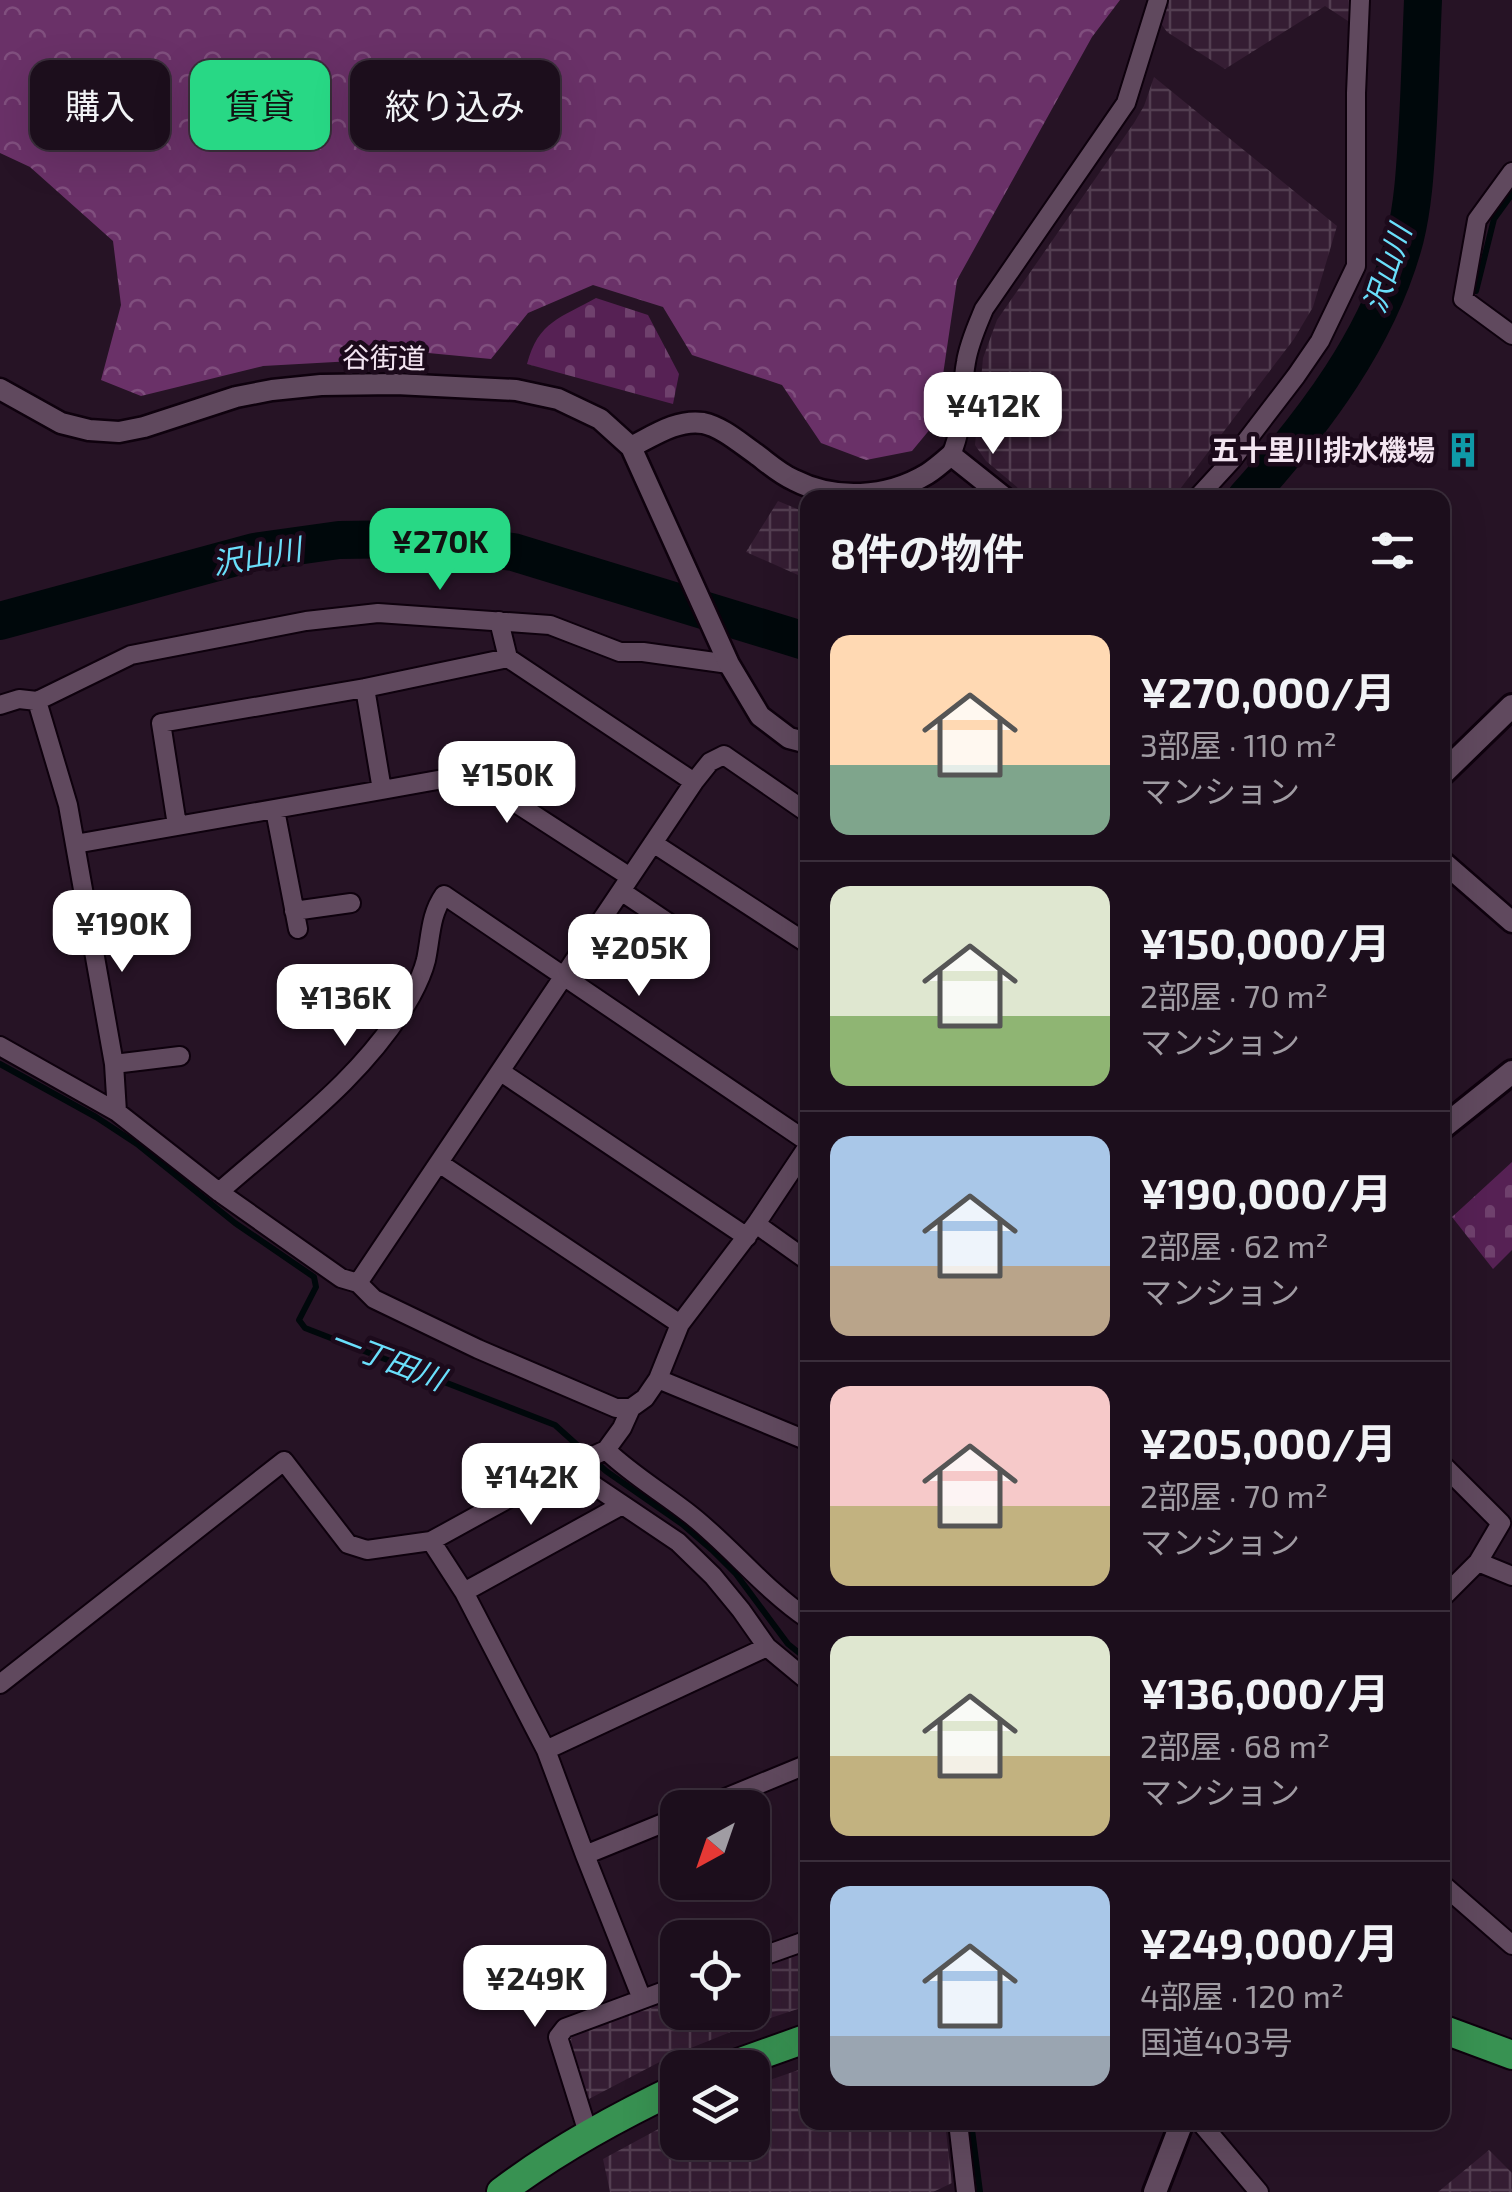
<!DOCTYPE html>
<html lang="ja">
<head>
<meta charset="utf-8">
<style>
  :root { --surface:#1c0e1c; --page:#291c29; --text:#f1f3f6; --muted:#a09ca3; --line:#3a2e3b; --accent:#28d885 }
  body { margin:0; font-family:"Exo 2","Noto Sans JP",sans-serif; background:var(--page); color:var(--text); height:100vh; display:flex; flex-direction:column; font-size:38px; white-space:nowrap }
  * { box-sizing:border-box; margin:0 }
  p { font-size:32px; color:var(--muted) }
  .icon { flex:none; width:55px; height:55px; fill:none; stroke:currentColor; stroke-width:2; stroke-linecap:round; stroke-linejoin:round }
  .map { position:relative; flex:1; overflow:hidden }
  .panel { position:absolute; left:800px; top:490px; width:650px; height:1640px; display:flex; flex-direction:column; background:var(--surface); border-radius:20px; box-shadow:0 10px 40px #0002,0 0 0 2px var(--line) }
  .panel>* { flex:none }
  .hud { position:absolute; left:30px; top:60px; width:620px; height:90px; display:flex; gap:20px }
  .needle { width:65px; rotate:220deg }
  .buttons { position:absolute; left:660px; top:1790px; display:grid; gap:20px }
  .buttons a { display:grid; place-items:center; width:110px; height:110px; border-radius:20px; background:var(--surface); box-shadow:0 10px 40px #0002,0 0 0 2px var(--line); font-size:50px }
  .price { position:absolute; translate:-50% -85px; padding:0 22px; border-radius:20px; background:#fff; color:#222; font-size:32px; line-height:65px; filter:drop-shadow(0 2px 5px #0008) }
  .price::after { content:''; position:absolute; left:50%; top:60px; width:30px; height:22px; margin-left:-15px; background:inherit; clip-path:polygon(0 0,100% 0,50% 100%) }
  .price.current { background:var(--accent); color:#111 }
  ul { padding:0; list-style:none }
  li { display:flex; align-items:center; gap:30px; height:250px; padding:0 30px }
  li+li { border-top:2px solid var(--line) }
  li span { display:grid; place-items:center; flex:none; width:280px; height:200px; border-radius:20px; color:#555 }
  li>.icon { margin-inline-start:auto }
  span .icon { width:120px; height:120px; fill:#fffc; stroke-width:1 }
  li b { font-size:42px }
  h2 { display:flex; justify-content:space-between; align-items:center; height:120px; padding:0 30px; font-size:42px }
  .tag { padding:0 35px; border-radius:20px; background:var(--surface); box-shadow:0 10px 40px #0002,0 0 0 2px var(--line); font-size:35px; line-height:90px }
  .tag.current { background:var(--accent); color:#111 }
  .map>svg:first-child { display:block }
</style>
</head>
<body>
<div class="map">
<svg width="1512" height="2192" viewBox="0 0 1512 2192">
  <defs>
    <pattern id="industrial-grid" width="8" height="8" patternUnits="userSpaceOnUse" patternTransform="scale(2.5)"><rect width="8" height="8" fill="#351d33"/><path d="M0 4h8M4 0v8" fill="none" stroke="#533e51"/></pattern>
    <pattern id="forest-crowns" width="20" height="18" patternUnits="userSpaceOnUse" patternTransform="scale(2.5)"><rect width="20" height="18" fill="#6a3168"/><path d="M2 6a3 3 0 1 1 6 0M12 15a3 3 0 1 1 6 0" fill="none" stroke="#804f7e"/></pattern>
    <pattern id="cemetery-stones" width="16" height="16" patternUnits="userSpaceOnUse" patternTransform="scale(2.5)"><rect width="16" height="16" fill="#562154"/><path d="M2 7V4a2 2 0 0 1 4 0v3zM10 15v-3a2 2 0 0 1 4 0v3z" fill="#6f416d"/></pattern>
  </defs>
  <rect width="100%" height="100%" fill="#261325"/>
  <path fill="url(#industrial-grid)" d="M1167,0H1352L1351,23L1325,6L1225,69L1167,32L1160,22Z
    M1154,77L1337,226L1313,307L1294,339L1177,493L1170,497H1023L1017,487L986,461L975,445L983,358L997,320L1134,123L1144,106Z
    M778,501L807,513V579L746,552Z
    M807,1950V2006L743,2027L671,2056L587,2100L568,2044L572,2034L677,1997L678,2012H752L753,1970Z
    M807,2067L808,2122L945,2123L952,2183L933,2192H610L603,2159L677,2119L678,2142H752L753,2086Z
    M1489,2150L1512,2173V2192H1438Z"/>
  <path fill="url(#forest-crowns)" d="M0,0H1120L1092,37L957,280L936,422L912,451L866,460L821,443L782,385L692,355L663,307L593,285L528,313L491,359L397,350L353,361L263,366L141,396L101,380L121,305L113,241L30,167L0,153Z"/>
  <path fill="url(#cemetery-stones)" d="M596,298L648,315L679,374L673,404L527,364C538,321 561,318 596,298Z
    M1512,1162V1250L1493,1269L1452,1217Z"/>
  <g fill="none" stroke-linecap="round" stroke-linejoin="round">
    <path stroke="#00080b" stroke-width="6" d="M1476,291L1494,219L1512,194
      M1246,497L1247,498
      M0,1064L96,1117L137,1144L235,1223L314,1277L316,1287L299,1320L305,1328L555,1425L606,1471L682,1524L712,1550L736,1574L788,1644L808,1660
      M971,2122L980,2192"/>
    <path stroke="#00080b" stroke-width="38" d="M1246,498C1314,422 1379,337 1405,238C1413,205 1415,171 1417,138C1420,92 1421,46 1423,0
      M0,621L254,552L339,540L410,539L513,552L808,642"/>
    <defs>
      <path id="minor" d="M1512,172L1477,220L1463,299L1512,335
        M951,455C965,423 960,395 966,362C969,343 977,326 984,309L1126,103L1158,0
        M1197,498L1231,461L1296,376L1320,341L1356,266V93L1360,0
        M365,688L508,658
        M37,701L68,805L114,1064L117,1112
        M0,705L19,699L37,701L131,655L306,621L378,613L550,625L620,652H643L729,664
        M694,782L710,762L724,755L808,813
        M382,790L471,774L630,877
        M275,810L298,929
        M653,843L808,944
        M75,844L382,790L365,688L161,723L177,825
        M621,891L688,936
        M294,911L351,903
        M0,1046L117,1112L219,1192L341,1278L358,1283L374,1299L478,1349L616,1408H631
        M114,1064L180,1056
        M501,1072L747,1237
        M439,1163L680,1324
        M219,1192C287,1132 366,1076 411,996C417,985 423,972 426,960C431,936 430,915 444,895L808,1142
        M756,1224L808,1261
        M358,1283L694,782L508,658L499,621
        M658,1379L808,1441
        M606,1450C632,1475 663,1493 692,1516C732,1548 765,1590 808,1619
        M1442,1464L1501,1523L1478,1562L1442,1598
        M568,1468L678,1542L713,1576L741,1610L767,1647L808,1681
        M431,1541L464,1592L546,1750L585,1855L642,1999
        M1478,1562L1512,1576
        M464,1592L622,1505
        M0,1684L284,1461L348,1544L367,1550L431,1541L553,1474L606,1450L622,1428L631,1408L645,1398L658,1379L680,1324L756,1224L808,1146
        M546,1750L767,1647
        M701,1808L808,1764
        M585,1855L678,1817
        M1442,1884L1512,1945
        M752,1960L808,1940
        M958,2122L966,2192
        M1200,2122L1259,2192
        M589,2136L558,2037L565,2028L678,1986"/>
      <path id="tertiary" d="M0,389L61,423L89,430L119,432L144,427L236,397L272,390L321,385L396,384L516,390L558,399L600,419L631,447L729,664L760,716L789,738L808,743
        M631,447C653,436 677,419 703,423C722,427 740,443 756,454C768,463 780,474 794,480C835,501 887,498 927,474C935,469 943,462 951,455L1005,498
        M1442,861L1512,922"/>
      <path id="secondary" d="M1442,774L1512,706
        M1442,1128L1512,1072
        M1155,2192L1182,2122"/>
      <path id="trunk" d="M1442,2029L1512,2055
        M724,2068L808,2038
        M501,2192C555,2151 617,2117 678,2088"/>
    </defs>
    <use href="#minor" stroke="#0e010d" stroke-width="22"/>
    <use href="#tertiary" stroke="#0e010d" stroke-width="25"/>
    <use href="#secondary" stroke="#0e010d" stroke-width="28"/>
    <use href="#trunk" stroke="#0e010d" stroke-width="32"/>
    <use href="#minor" stroke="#60495e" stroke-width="18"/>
    <use href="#tertiary" stroke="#60495e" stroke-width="20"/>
    <use href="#secondary" stroke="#60495e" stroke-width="22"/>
    <use href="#trunk" stroke="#389252" stroke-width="28"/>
  </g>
  <defs>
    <symbol id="building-bare" viewBox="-9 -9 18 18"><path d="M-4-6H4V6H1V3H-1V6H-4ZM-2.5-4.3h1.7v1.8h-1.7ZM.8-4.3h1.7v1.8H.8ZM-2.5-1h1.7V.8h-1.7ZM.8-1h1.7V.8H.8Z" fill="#0f9aa8" stroke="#1c0a1b" stroke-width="2.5" paint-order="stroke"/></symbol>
  </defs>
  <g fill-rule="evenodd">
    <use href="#building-bare" x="1438" y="425" width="50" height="50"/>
  </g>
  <g text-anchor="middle" stroke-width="9" stroke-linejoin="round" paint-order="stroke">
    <g font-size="28" fill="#f3e5f1" stroke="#1c0a1b">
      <text transform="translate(384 358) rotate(1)" y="10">谷街道</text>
    </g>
    <g font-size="28" font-weight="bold" fill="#f3e5f1" stroke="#1c0a1b" text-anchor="end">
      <text x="1435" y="460">五十里川排水機場</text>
    </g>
    <g font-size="30" font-style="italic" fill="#6adffb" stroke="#1c0a1b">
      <text transform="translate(1388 269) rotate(-72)" y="10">沢山川</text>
      <text transform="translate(257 557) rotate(-10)" y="10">沢山川</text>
      <text transform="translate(387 1360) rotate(21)" y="10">一丁田川</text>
    </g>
  </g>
</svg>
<div class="buttons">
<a><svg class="needle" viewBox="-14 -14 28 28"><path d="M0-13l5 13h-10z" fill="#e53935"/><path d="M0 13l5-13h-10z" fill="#a09ca3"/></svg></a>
<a><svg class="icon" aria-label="locate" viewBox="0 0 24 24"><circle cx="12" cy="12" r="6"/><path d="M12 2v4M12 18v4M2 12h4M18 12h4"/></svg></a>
<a><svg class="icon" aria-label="layers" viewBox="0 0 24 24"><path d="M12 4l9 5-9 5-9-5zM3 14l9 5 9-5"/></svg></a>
</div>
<b class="price" style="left:993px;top:457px">¥412K</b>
<b class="price current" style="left:440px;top:593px">¥270K</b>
<b class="price" style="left:507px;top:826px">¥150K</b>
<b class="price" style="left:122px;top:975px">¥190K</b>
<b class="price" style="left:639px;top:999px">¥205K</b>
<b class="price" style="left:345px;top:1049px">¥136K</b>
<b class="price" style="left:531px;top:1528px">¥142K</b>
<b class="price" style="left:535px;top:2030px">¥249K</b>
<div class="hud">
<a class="tag">購入</a>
<a class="tag current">賃貸</a>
<a class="tag">絞り込み</a>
</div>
<section class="panel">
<h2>8件の物件<svg class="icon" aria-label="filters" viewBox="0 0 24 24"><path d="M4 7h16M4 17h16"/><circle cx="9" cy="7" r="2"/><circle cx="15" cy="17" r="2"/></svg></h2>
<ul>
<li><span style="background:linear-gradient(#ffd9b3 65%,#7fa58c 0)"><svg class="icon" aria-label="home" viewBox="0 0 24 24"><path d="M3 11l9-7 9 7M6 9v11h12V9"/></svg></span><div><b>¥270,000/月</b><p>3部屋 · 110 m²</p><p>マンション</p></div></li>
<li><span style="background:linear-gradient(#dfe7d0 65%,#8fb573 0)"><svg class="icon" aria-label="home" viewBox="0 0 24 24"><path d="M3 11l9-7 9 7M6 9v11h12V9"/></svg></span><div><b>¥150,000/月</b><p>2部屋 · 70 m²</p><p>マンション</p></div></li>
<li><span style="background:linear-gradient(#a9c7e8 65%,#b9a48a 0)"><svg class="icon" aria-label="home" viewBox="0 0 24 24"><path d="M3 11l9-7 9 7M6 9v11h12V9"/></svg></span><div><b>¥190,000/月</b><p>2部屋 · 62 m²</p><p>マンション</p></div></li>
<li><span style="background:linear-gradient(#f6c9c9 60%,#c2b280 0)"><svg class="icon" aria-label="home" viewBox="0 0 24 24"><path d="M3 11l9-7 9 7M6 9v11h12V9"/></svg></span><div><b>¥205,000/月</b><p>2部屋 · 70 m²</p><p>マンション</p></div></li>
<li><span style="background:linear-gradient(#dfe7d0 60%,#c2b280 0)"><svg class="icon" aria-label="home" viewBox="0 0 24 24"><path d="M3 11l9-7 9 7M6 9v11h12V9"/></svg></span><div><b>¥136,000/月</b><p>2部屋 · 68 m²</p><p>マンション</p></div></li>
<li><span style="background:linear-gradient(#a9c7e8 75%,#9aa5b1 0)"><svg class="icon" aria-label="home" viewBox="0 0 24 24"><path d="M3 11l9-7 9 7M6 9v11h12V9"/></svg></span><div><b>¥249,000/月</b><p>4部屋 · 120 m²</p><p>国道403号</p></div></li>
</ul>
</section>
</div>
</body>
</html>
